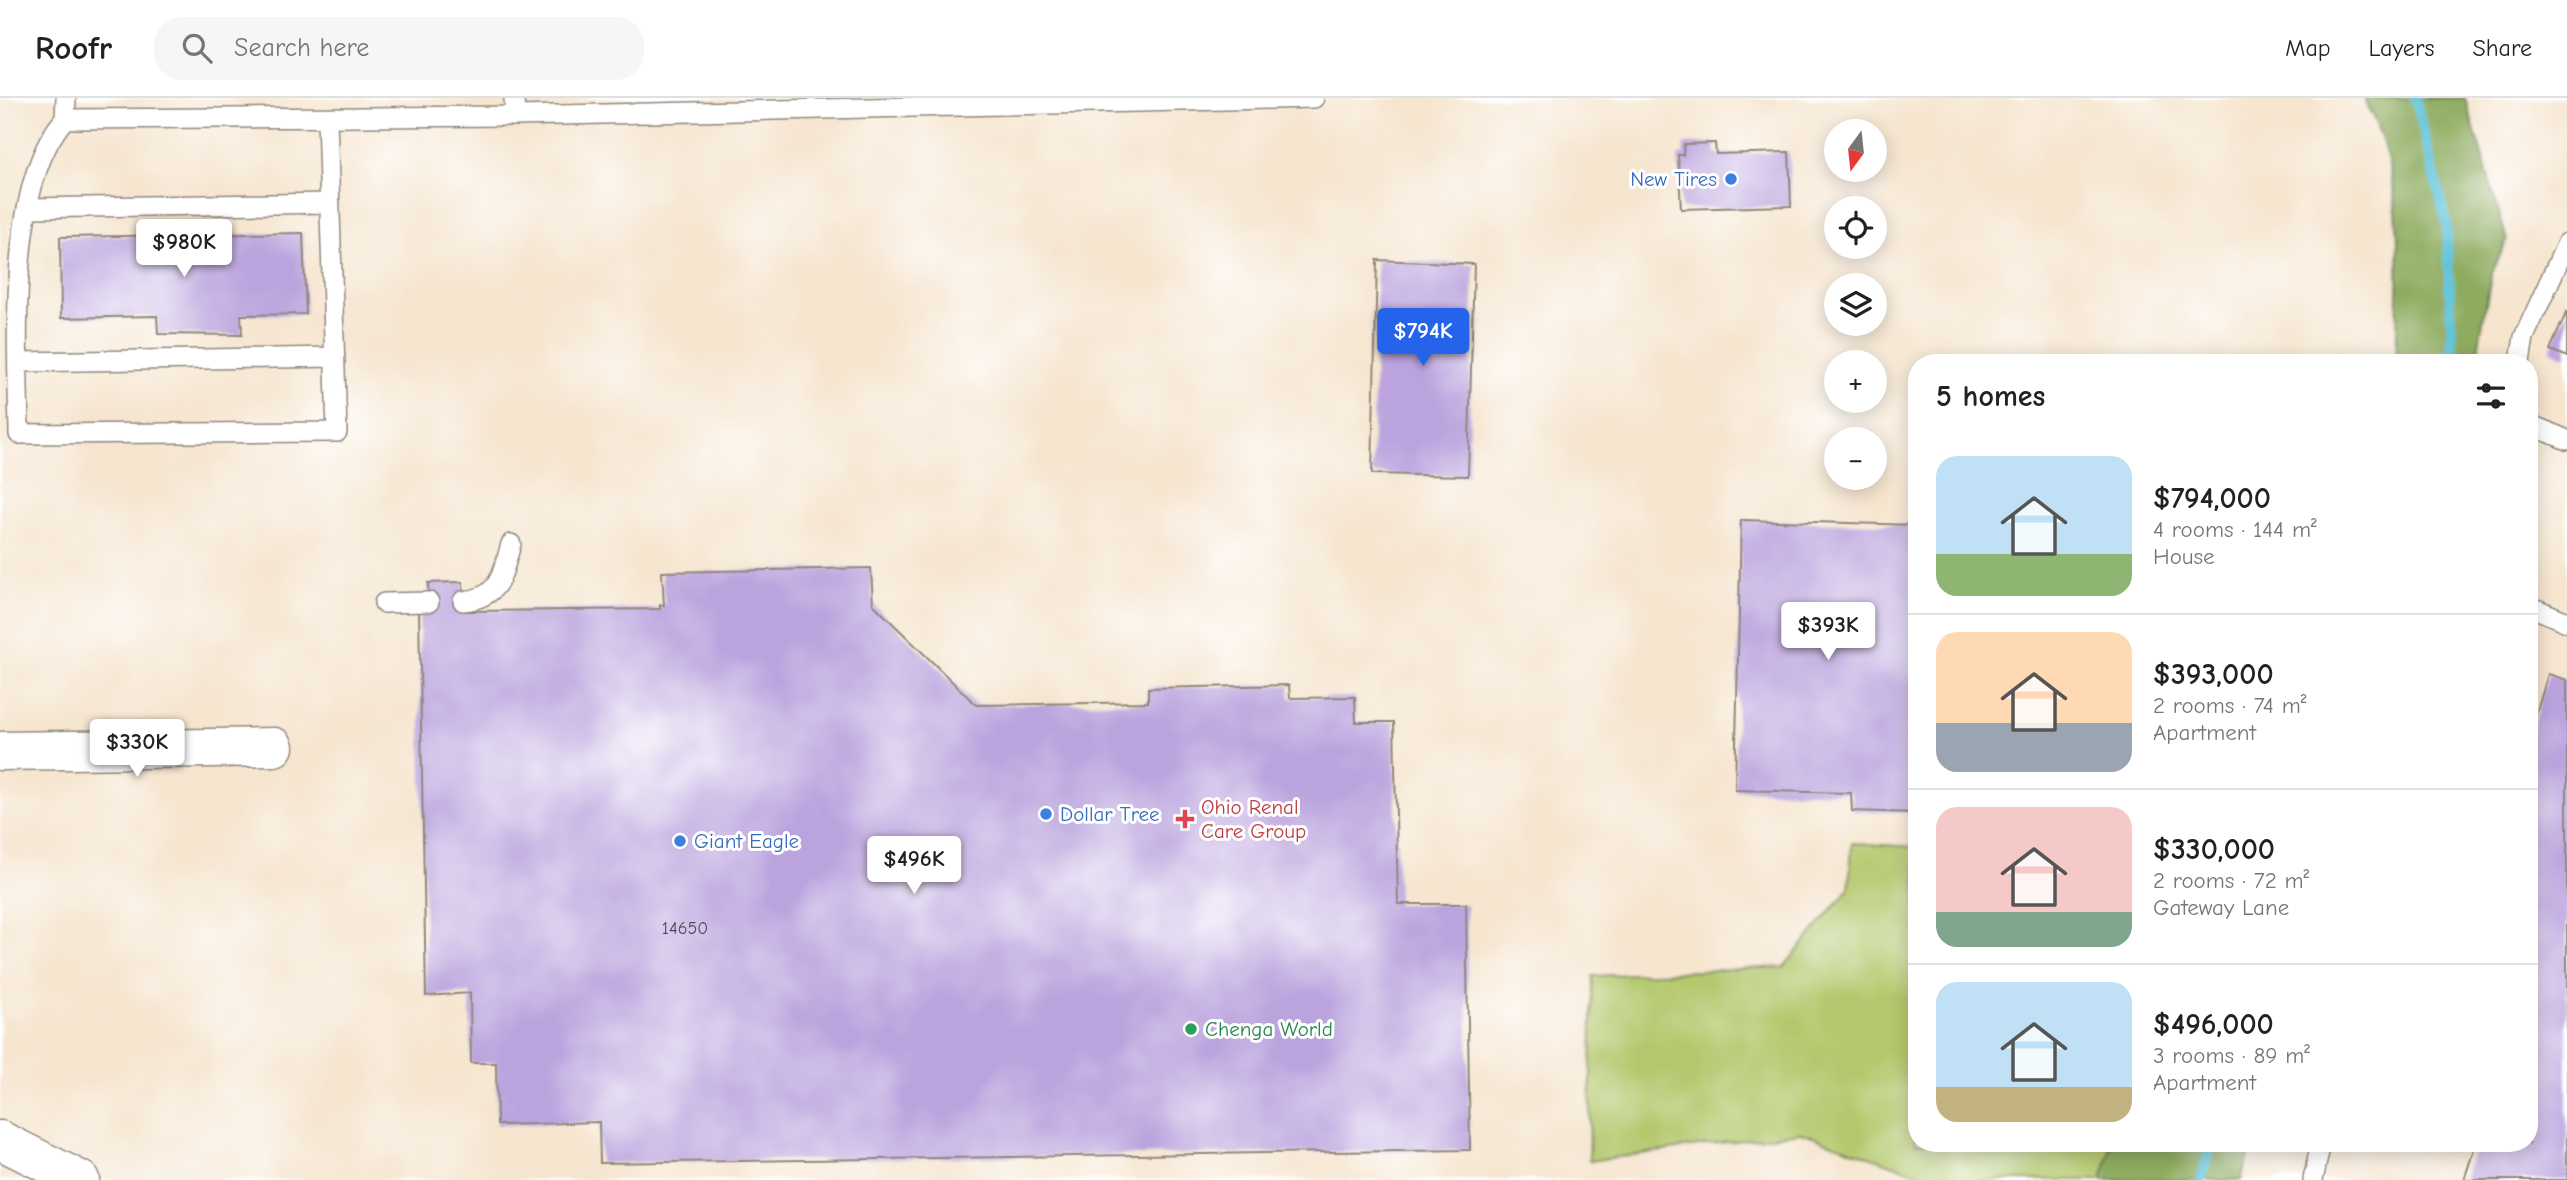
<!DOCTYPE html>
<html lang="en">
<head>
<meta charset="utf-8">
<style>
  :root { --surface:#fff; --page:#f6f6f6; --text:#222; --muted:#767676; --line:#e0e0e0; --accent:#2563eb }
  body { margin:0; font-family:"Comic Neue",sans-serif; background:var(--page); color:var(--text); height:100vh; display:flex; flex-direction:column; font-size:26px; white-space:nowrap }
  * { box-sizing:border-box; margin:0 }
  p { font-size:23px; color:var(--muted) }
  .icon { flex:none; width:38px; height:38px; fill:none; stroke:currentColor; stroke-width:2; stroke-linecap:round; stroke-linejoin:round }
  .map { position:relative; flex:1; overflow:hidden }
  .details { position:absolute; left:1908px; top:256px; width:630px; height:798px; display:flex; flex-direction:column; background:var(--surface); border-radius:28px; box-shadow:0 4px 18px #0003 }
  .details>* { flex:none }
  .needle { width:46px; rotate:195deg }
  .buttons { position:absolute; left:1824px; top:21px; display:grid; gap:14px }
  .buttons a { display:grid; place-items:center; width:63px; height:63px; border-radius:50%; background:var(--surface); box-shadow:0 4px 18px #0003; font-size:35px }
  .price { position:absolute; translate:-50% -60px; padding:0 16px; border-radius:7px; background:#fff; color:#222; font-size:23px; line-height:46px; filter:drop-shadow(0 2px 4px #0008) }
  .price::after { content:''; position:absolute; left:50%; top:42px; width:21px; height:16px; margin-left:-10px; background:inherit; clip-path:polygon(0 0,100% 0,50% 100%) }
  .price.selected { background:var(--accent); color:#fff }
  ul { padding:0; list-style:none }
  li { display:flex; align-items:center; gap:21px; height:175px; padding:0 28px }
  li+li { border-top:2px solid var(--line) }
  li span { display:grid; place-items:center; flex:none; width:196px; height:140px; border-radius:21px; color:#555 }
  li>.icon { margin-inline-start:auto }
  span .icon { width:84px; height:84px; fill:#fffc; stroke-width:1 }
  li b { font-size:30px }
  h2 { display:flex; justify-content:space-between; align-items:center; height:84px; padding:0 28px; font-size:30px }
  header { display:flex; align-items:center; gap:42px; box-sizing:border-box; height:98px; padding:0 35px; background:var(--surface); border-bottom:2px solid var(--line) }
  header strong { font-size:33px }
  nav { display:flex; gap:38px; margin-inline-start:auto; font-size:24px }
  .search { width:490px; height:63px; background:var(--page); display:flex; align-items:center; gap:18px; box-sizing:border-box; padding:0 24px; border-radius:28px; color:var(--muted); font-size:26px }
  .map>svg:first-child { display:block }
</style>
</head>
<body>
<header>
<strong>Roofr</strong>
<div class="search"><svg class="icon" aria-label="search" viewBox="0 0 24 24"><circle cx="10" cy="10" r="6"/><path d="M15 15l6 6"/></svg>Search here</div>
<nav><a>Map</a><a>Layers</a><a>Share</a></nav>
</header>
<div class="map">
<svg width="2567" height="1082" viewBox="0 0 2567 1082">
  <rect width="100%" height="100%" fill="#fff"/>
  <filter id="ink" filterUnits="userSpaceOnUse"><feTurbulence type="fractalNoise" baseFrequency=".0143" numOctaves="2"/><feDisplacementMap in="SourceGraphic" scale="14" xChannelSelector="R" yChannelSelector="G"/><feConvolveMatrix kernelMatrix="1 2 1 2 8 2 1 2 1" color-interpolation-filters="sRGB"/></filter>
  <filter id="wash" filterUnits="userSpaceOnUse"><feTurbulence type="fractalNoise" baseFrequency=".00686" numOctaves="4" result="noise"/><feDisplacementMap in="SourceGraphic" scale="28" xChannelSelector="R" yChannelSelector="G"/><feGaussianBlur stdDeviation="1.57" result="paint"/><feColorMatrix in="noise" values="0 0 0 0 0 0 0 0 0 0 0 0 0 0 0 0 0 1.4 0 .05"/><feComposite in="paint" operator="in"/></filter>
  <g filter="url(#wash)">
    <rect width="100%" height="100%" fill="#f6e5cf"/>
    <path fill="#b3c86c" stroke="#6f7a4c" stroke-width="2" d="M1852,745L1916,749V1045H2112L2102,1082H1937L1801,1034L1589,1063L1593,878L1784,869L1849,791Z"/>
    <path fill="#8eac60" stroke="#5c6c46" stroke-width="2" d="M2364,0H2465L2507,142L2491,177L2476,264H2396C2398,176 2408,80 2364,0Z
      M2112,1045H2252L2241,1082H2102Z"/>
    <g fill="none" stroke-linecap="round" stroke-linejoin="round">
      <path stroke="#5cc2d9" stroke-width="10" d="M2415,0L2446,122L2453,264
        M2201,1082L2212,1045"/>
    </g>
    <g id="blocks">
      <path fill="#bba4de" d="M1715,45L1716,56L1789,54L1791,108L1681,111L1678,57H1683L1684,46Z
        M303,135L306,216L241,217L242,237L158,236L157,218L61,220L60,139Z
        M1377,162L1474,166L1468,378L1372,376Z
        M2567,213V259L2550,252Z
        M1741,422L1916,427V715L1852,713L1851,695L1735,692Z
        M871,470L873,506L976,607L1148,604V590L1289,587L1290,600L1355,599L1356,624H1394L1398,806H1466L1470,1052L600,1065L599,1024L497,1027L496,965H471L470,895L426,898L419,513H429L428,485L463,484L464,513L660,511V507H664L662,474Z
        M2548,576L2567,582V1082H2464L2476,1045H2529V640Z"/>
    </g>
  </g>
  <g filter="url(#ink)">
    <use href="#blocks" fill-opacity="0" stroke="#90887d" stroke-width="2"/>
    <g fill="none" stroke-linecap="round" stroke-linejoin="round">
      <defs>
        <path id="service" d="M66,0L65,21C6,86 18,251 19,336L337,334L327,20
          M514,0L515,18L1314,0
          M65,21L515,18
          M29,110L329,105
          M18,264L335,259
          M2520,264L2524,239L2567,145
          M2529,326L2567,342
          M463,503C500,500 502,477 511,446
          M384,505L429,504
          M2529,508L2567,524
          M2313,1082L2321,1045"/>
        <path id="minor" d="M0,653L274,649
          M0,1042L80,1082"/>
      </defs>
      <use href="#service" stroke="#90887d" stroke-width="22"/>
      <use href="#minor" stroke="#90887d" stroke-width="41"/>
      <use href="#service" stroke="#fff" stroke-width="19"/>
      <use href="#minor" stroke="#fff" stroke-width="38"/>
    </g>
  </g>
  <g fill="#3f7fe0" stroke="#fff" stroke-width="2.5">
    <circle cx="1731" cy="81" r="7"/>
    <circle cx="1046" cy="716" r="7"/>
    <circle cx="680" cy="743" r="7"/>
  </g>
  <path fill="#e0444e" stroke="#fff" stroke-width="2.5" d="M1181.5 710.5h7v7h7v7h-7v7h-7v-7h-7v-7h7z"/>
  <circle fill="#2e9e5b" stroke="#fff" stroke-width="2.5" cx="1191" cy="931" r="7"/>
  <g text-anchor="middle" stroke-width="6" stroke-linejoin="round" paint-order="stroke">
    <g font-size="18" fill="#4f4958">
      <text x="685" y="836">14650</text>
    </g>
    <g font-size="21" fill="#366cbe" stroke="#fff" text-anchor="start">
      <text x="1717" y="88" text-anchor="end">New Tires</text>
      <text x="1060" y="723">Dollar Tree</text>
      <text x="694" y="750">Giant Eagle</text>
    </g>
    <g font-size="21" fill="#be3a42" stroke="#fff" text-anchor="start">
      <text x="1201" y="716">Ohio Renal<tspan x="1201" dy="24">Care Group</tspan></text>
    </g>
    <g font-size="21" fill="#27864d" stroke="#fff" text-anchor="start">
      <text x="1205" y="938">Chenga World</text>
    </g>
  </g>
</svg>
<div class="buttons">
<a><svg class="needle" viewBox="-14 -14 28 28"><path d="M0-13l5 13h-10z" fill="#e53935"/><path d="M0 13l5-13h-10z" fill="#767676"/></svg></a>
<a><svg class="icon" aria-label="locate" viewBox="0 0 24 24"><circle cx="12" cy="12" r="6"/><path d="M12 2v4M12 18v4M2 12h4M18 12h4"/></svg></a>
<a><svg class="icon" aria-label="layers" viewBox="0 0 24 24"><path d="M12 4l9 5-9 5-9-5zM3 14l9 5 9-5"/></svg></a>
<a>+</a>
<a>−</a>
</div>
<b class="price" style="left:184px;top:181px">$980K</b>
<b class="price selected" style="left:1423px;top:270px">$794K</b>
<b class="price" style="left:1828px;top:564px">$393K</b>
<b class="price" style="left:137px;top:681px">$330K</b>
<b class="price" style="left:914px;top:798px">$496K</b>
<section class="details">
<h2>5 homes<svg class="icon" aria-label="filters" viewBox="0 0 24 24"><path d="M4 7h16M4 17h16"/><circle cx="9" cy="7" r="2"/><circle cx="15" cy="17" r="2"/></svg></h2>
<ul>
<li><span style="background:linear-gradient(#bfe0f5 70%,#8fb573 0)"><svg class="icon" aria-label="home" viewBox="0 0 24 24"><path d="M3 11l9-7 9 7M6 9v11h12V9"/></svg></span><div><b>$794,000</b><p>4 rooms · 144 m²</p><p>House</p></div></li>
<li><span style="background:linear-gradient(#ffd9b3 65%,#9aa5b1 0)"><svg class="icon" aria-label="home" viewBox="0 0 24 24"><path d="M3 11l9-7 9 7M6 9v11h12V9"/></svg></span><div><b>$393,000</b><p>2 rooms · 74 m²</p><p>Apartment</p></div></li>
<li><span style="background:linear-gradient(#f6c9c9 75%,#7fa58c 0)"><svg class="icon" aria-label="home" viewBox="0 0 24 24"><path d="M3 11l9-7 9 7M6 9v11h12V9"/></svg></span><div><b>$330,000</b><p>2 rooms · 72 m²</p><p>Gateway Lane</p></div></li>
<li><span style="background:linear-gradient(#bfe0f5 75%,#c2b280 0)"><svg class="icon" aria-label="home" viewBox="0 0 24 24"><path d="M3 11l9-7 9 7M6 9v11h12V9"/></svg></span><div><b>$496,000</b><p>3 rooms · 89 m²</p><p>Apartment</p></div></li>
</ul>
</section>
</div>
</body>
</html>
